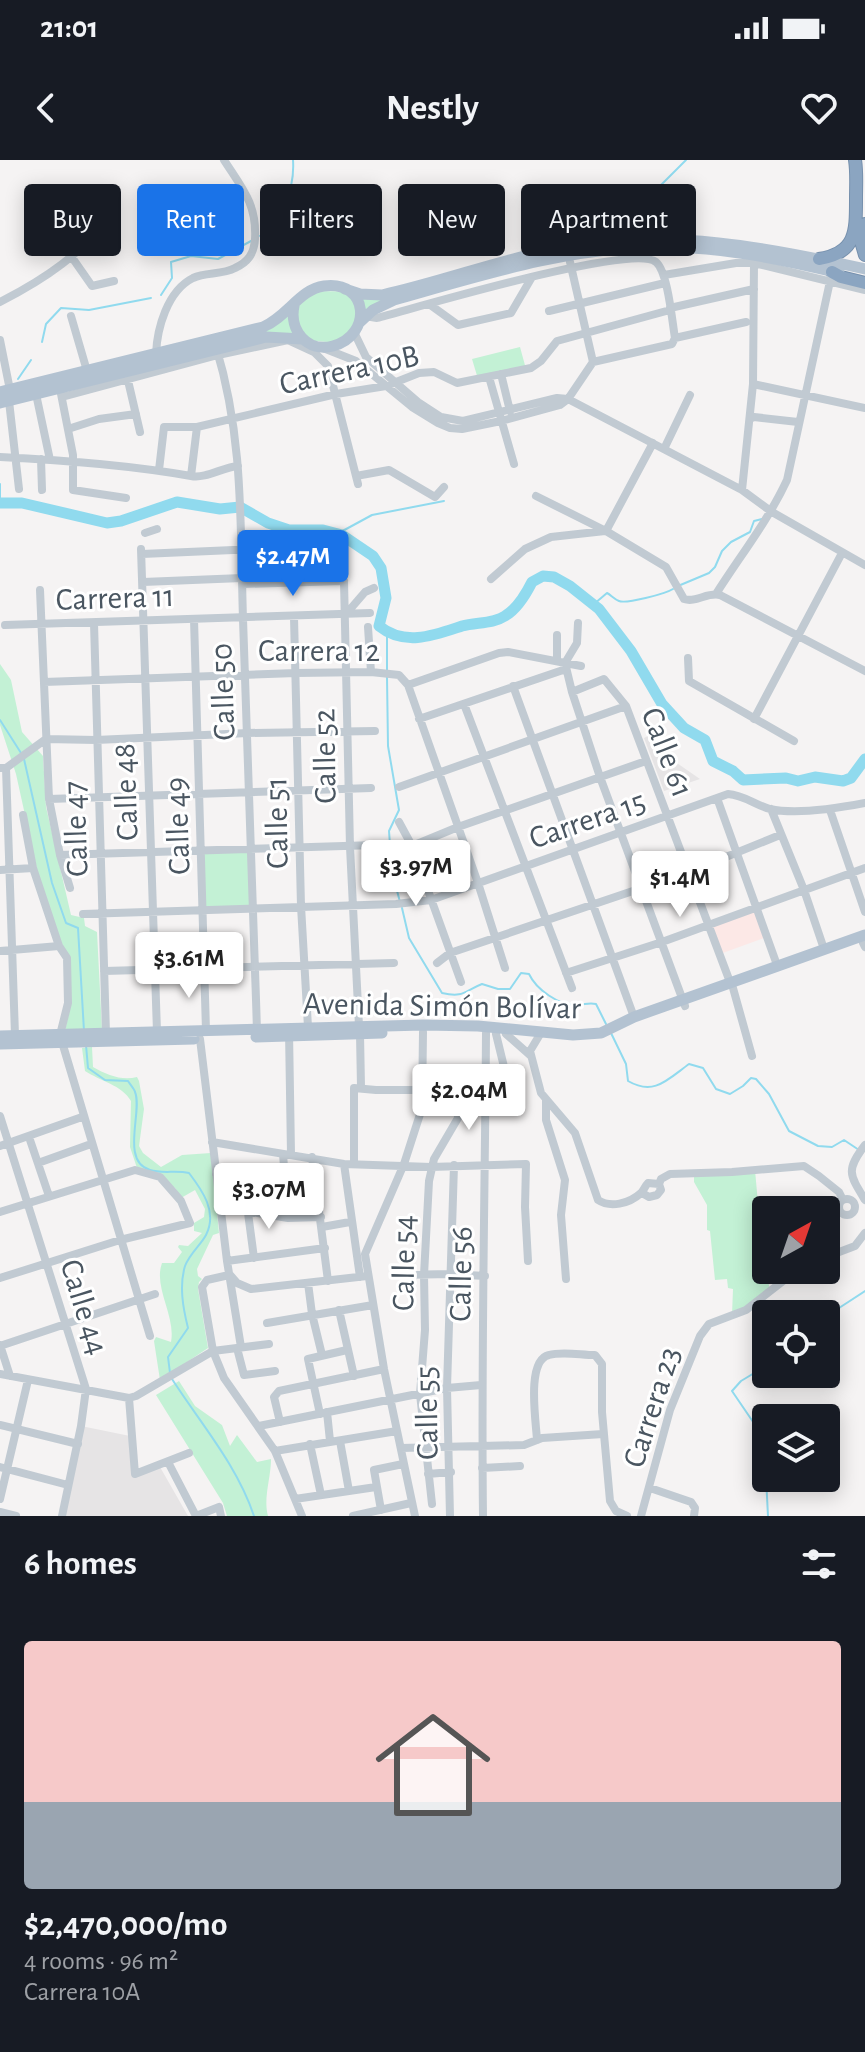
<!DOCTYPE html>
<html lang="en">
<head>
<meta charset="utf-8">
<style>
  :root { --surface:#171b24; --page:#242831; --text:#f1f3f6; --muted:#9ea1a6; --accent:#1a73e8 }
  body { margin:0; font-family:"Alegreya Sans",sans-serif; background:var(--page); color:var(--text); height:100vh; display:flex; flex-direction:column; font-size:30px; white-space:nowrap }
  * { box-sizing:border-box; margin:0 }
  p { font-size:26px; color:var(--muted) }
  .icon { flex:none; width:44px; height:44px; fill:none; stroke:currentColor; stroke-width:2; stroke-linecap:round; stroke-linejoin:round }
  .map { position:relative; height:1356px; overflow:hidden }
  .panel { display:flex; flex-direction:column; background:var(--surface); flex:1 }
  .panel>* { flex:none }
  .hud { position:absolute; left:24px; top:24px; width:818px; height:72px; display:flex; gap:16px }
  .needle { width:52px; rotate:40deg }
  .controls { position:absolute; left:752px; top:1036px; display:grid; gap:16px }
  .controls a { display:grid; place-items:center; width:88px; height:88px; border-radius:8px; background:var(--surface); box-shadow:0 4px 20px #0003; font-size:40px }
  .price { position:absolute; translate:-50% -68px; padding:0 18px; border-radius:8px; background:#fff; color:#222; font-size:26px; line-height:52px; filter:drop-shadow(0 2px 4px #0008) }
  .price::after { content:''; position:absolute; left:50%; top:48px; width:24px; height:18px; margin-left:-12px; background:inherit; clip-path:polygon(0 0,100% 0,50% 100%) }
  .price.on { background:var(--accent); color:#fff }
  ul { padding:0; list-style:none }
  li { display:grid; align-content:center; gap:16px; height:424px; padding:0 24px }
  li span { display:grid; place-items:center; height:248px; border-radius:8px; color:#555 }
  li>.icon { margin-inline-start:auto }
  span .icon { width:144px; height:144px; fill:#fffc; stroke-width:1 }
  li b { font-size:34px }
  h2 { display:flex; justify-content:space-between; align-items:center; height:96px; padding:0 24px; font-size:34px }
  .pill { padding:0 28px; border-radius:8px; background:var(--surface); box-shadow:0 4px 20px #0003; font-size:28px; line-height:72px }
  .pill.on { background:var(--accent); color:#fff }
  .status { display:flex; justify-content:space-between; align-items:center; height:56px; padding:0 40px; background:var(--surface); direction:ltr }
  .status svg { height:22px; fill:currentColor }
  header { display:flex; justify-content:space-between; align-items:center; height:104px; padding:0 24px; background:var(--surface); font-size:36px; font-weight:700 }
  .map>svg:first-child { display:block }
</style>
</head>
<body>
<div class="status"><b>21:01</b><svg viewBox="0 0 49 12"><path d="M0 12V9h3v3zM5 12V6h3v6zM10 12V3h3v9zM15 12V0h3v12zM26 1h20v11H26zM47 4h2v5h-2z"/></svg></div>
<header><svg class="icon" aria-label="back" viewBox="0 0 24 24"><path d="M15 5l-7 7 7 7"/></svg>Nestly<svg class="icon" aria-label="heart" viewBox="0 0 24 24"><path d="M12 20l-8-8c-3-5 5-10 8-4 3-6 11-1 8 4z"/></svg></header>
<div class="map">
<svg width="865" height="1356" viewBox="0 0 865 1356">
  <rect width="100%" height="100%" fill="#f5f3f3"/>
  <path fill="#e6e4e5" d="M648,576L674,601L700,619L664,631L644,578Z
    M81,1266L130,1276L135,1314L160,1307L188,1356H62Z"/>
  <path fill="#fce8e6" d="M756,748L767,777L720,794L709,765Z"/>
  <path fill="#c3f1d5" d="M310,131L392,132L340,183L266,177L263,167Z
    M520,187L526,209L478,219L472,199Z
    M0,504L11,520L22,572L43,596L46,647L71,755L84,758L85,766L97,772L102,870L64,875L71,844L62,785L38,714L16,614L0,565Z
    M252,689L254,747L204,749L201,691Z
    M92,887L93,907C107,915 122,921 137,917L139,921L144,949L139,986L143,993L161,1007L182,995L211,993L219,1073L213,1075L197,1109L198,1116L202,1119L199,1122L198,1129L208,1188L160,1220L154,1181L156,1177L171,1182C176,1156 153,1127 162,1103H174L182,1092L178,1087L179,1085L188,1086L202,1073L194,1071V1063L204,1057L205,1049L195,1030L181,1038L175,1028L137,1008L130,987L131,941C122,925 100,921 85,911L82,888Z
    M755,1010L762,1088L770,1131L732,1155L733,1129L728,1128L727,1119L715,1120L710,1071L707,1070V1045L694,1022V1013Z
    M179,1221L195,1246L222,1265L230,1286L237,1275L257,1302L271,1299C271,1318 263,1338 268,1356H227L223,1343L156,1235Z"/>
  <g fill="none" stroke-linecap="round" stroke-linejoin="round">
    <path stroke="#90daee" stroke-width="2" d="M652,34L686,0
      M260,76C282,59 295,29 293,0
      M161,135L172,118L171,102L191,96L218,99L251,81
      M42,182L46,164L61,148L89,150L151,138
      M18,219L31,200
      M0,324V343
      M337,374L372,355L444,341
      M678,426L709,413L715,407L722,391L731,382L750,372L754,361L762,359
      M594,444L607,433C611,435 614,439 619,441C626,444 665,434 673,429
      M387,472V510
      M387,517L388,586L399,650L389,671L392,712L400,742
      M0,560L21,593
      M24,599L52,723L66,763L78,768L84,871
      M402,748L409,778L442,833C464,838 464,831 482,824L498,829H510L521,813L529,814C536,829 559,846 577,845C585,845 588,842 596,844L606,864
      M611,873L626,904L628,921C654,936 667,920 689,904L703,908L716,929L730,934L743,926L751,918L756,919L769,934L789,971L818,986L832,987L844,980L859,990
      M86,885L88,908L105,920L128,921C129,923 135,930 135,932C143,951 120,1001 150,1010C162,1014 176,1010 189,1013C202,1030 218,1052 206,1075C200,1086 190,1093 185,1106C179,1126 183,1148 188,1168L168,1197L170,1213
      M826,1165L839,1148L865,1131
      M766,1206L741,1221L732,1231L764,1278L768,1356
      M172,1219C201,1264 237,1305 254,1356"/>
    <path stroke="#90daee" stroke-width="11" d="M0,343H22L107,363L121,361L177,342L220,349L240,347L268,363L289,370H323L342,375L373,396L381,408L386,438L379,466C405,487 435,475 462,466C476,462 493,464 505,456C517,449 526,434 532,422L543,416L554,417L570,426L599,449L631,491L662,544L684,568L705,580L713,601L733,611L743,620L786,618L798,621L815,617L843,621L851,618L865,599"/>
    <defs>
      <path id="highway" d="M865,64L861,81L865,95
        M819,99C857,93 856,71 856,38C856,25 857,12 855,0
        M832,112L841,117L865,123"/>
    </defs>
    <use href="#highway" stroke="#7690ad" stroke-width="14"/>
    <path stroke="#c1cad2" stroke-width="8" d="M71,96L92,126L114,121
      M570,102L593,202
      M664,115L736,103H754L865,130
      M0,142C43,120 85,93 111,52L97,30L77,42
      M429,144L458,165L511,153L532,117
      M670,148L754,129
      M549,151L665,123
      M71,156L87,211
      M365,156L377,158C416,148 632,83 656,102C668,112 672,161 675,178
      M354,172L366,197L418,242L441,257L463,261L557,238L568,239L742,330L772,352L865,405
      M0,180L10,230
      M216,187C244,279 240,365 243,459C247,596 253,734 257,872
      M323,188L356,201L412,247L438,263L450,268L462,269L501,261L560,245L568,239L593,202L672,184L675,178L746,162
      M156,194C157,169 167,131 193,118C206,112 222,115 235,108C248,102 254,94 255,79C257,44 242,28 224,0
      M126,212L140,272
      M501,214L510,251
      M489,217L514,304
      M753,224L865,248
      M36,234L50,300
      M61,234L73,295V330L126,338
      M62,237L218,195L288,180L314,192L328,206L358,324
      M9,241L19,329
      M750,259L754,257L798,262
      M68,269L99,259L136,254
      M664,289L690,235
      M0,297C64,300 128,305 191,316C206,319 223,307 238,306
      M41,299L42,330
      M159,310L164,267H197L336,234L386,226L419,213L434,212L457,223L531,208L541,201L557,181L670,150
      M191,316L197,267
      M356,316L389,310L435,337L444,327
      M742,330L753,224L754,103
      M536,336L606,371L666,407L684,439C696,443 707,432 720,435L865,511
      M606,371L653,283
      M145,373L157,369
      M141,389L157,872
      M142,394L280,388L317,404L344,421
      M491,419L525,389L551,377L605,371
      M344,421L350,687L359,866
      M143,422L242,418
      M243,424L342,421
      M40,430L49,639L60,695L70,728
      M716,434C740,396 768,361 787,320L832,112
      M346,454L365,432L374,428
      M294,457L301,746L308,867
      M194,459L206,871
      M94,463L106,874
      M578,463L577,483L565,503L572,532L600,617L685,846
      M5,465L370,453
      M368,467L371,512
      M688,498L689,521L794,581
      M557,501V475
      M44,522L296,513L371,512L399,515L408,525L478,723L505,808
      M408,525L499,493L508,492L581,506
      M513,526L634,857
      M572,532L604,519L626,546L730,822
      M464,544L572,828
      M419,559L566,509
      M754,559L842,393
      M0,608H6L46,579L96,580L248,573L375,571
      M6,608L15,875
      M399,627L626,546
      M717,638L777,805
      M49,639L371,628
      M771,649L804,730L824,789
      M830,650L865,752
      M23,655L33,708L59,786L67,798L68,843L60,875
      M399,662L412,686L461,822
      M412,686L458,667L646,601
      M60,695L376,685
      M0,710L33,708
      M83,754L396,744L431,740L728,634C744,635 755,645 770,649C796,655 839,648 865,643
      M863,783L865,787
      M0,791L59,786
      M437,803L450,793L689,712L780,675
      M104,811L394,803
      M566,813L662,782L865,708
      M733,828L752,896
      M289,871L291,994
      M360,874L361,927
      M506,874L531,896
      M539,876L530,891L541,933L575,973L598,1040C610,1048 629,1044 641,1033C644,1030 645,1026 648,1023L659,1024
      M200,879L227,1101L241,1187
      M62,882L150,1176
      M546,940V960L565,1020L561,1055L566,1119
      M0,956L86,1229L81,1266L62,1356
      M29,977L49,1036
      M212,982L344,1004L431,1007L526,1004L525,1047L528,1101
      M865,985C846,1010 849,1014 865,1040
      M0,986L82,957
      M283,994L288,1058
      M312,997L328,1121
      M38,1003L91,984
      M344,1004L360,1117
      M354,1004V928L376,930L505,927L506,915L496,874
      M216,1014L285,1022
      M642,1033L649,1037L657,1035L661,1030L659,1024L661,1019L670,1014L732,1012L804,1006L819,1016L839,1032L843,1040
      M839 1047a8 8 0 1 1 16 0a8 8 0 1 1-16 0Z
      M220,1047L288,1058L321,1057
      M0,1052L135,1010L160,1017L181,1041L190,1063L120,1080L0,1118
      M248,1053L254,1098
      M322,1067L350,1062
      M826,1097L855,1086L865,1073
      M227,1101L325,1088
      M229,1115L207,1120L202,1127L213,1191L224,1218L275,1291L302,1356
      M230,1115L237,1123L251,1129L367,1116
      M398,1115L451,1114L485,1116
      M308,1123L312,1154L322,1195
      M339,1150L354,1216
      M267,1163L373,1145
      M0,1185L10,1216
      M0,1186L155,1134
      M237,1188L244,1215L275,1211
      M0,1214L129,1238L136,1236L213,1191L269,1184
      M129,1238L135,1314L189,1293
      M327,1252L330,1281
      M320,1254L308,1199L347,1190
      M280,1262L274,1237L279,1231L384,1209
      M0,1265L78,1284
      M259,1266L447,1228L481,1225
      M537,1280C536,1261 526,1200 549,1195C562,1191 581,1195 595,1195L602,1204V1252L610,1341L616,1351L627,1356
      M340,1281L349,1331
      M310,1284L321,1335
      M401,1288L524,1285L542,1278L603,1274
      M275,1291L397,1271
      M168,1302L196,1356L219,1347L221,1356
      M0,1307L68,1325
      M482,1308L520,1306
      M428,1314L451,1312
      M650,1328L691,1342L695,1348L694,1356
      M0,1339L28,1220
      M295,1339L376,1327
      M432,1344L420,1234L425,1170L424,1115L429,1021L434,999L458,958L456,928
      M381,1350L374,1310L403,1304
      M0,1352L16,1356
      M353,1356L411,1343
      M415,1356L384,1209L365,1094L404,1004L422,948L423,872
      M450,1356L447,1228L454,1005
      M483,1356C481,1195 485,1034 486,873
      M641,1356L670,1250L700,1176L709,1164L746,1150L797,1110"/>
    <path stroke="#b3c2d1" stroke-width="11" d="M345,129L360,134L382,135C445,121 507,97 570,86C671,69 767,87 865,109
      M359,163L373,150L394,140C479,116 569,87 658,87C718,86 780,99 839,113
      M0,232L263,167C287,157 300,129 324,126C369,120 373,175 333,186C307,193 289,170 294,146
      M0,243L266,177L302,179
      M0,876L423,865L478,866L573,875L601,873L634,857L865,775
      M256,877L382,873
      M0,884L194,879"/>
    <use href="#highway" stroke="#8ba5c1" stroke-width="12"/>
  </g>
  <g text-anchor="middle" stroke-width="6" stroke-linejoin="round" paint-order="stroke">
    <g font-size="32" fill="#4a5661" stroke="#fff">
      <text transform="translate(349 209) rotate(-12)" y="11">Carrera 10B</text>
      <text transform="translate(115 437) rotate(-2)" y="11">Carrera 11</text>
      <text x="319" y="501">Carrera 12</text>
      <text transform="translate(222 532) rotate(-92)" y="11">Calle 50</text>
      <text transform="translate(668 592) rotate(69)" y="11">Calle 61</text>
      <text transform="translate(324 596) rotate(-91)" y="11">Calle 52</text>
      <text transform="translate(125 632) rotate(-92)" y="11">Calle 48</text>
      <text transform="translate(587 659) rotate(-19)" y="11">Carrera 15</text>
      <text transform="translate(276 663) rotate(-91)" y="11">Calle 51</text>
      <text transform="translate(177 666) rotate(-92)" y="11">Calle 49</text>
      <text transform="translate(75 669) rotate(-92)" y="11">Calle 47</text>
      <text transform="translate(442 845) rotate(1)" y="11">Avenida Simón Bolívar</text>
      <text transform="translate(403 1103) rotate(-89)" y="11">Calle 54</text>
      <text transform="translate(460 1114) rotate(-89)" y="11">Calle 56</text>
      <text transform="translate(85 1147) rotate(73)" y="11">Calle 44</text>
      <text transform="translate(651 1247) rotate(-72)" y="11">Carrera 23</text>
      <text transform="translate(426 1253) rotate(-91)" y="11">Calle 55</text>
    </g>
  </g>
</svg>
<div class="controls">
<a><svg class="needle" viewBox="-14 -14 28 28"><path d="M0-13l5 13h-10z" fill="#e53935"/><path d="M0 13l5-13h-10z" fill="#9ea1a6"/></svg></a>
<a><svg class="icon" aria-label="locate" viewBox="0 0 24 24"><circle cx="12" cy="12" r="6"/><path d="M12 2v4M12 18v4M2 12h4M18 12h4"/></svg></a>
<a><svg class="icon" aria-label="layers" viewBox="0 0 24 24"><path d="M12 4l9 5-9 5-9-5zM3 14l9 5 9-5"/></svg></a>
</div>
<b class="price on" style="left:293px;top:438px">$2.47M</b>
<b class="price" style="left:416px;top:748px">$3.97M</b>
<b class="price" style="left:680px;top:759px">$1.4M</b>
<b class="price" style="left:189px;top:840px">$3.61M</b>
<b class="price" style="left:469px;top:972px">$2.04M</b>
<b class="price" style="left:269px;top:1071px">$3.07M</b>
<div class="hud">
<a class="pill">Buy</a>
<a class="pill on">Rent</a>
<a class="pill">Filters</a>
<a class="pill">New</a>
<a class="pill">Apartment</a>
</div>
</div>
<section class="panel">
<h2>6 homes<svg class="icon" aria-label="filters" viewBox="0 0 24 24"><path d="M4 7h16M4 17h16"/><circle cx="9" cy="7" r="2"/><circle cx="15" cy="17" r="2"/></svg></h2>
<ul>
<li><span style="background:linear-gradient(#f6c9c9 65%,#9aa5b1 0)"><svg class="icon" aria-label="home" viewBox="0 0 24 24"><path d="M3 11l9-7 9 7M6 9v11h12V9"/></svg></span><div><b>$2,470,000/mo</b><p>4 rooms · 96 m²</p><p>Carrera 10A</p></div></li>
</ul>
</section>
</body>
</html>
